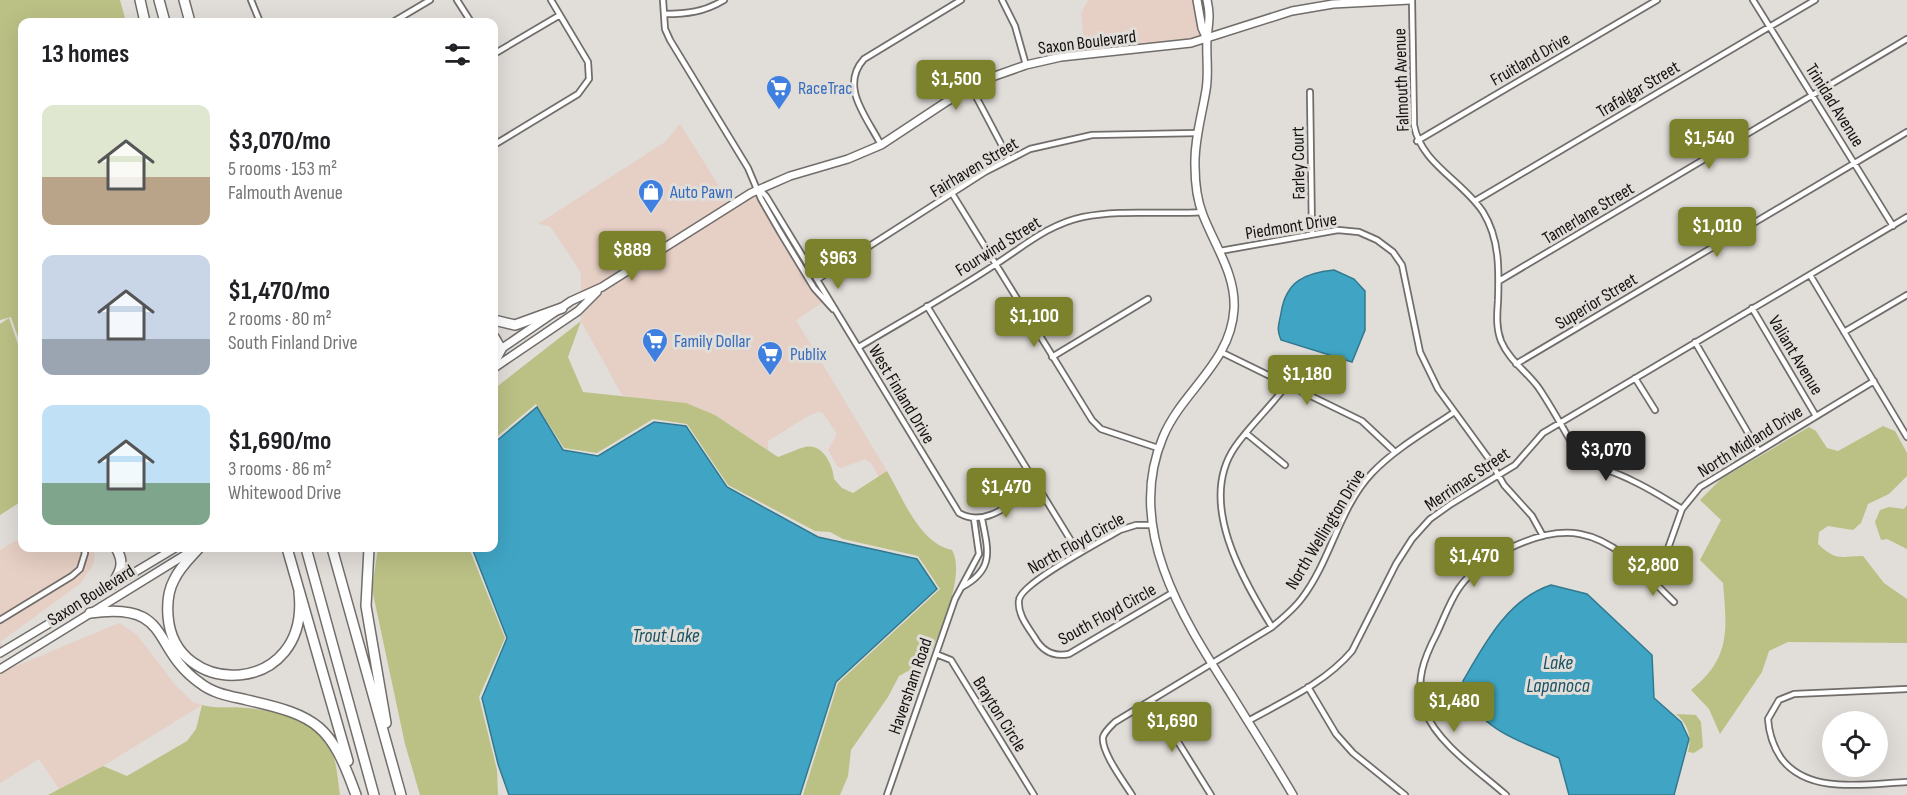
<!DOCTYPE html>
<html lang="en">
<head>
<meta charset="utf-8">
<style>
  :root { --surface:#fff; --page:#f2f2f2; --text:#202124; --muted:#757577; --accent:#7c812b }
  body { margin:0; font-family:"Sofia Sans Condensed",sans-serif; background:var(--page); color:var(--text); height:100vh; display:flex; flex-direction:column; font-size:22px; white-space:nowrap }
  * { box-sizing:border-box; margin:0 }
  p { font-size:20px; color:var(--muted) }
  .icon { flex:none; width:33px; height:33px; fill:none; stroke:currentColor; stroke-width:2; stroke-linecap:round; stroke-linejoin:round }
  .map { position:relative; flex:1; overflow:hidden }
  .side { position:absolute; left:18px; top:18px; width:480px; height:534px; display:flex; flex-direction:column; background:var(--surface); border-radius:12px; box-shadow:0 6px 24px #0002 }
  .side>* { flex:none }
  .controls { position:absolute; left:1822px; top:711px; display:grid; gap:12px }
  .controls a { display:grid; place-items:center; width:66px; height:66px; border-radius:50%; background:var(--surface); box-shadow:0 6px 24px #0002; font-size:30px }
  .price { position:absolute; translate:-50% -51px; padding:0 14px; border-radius:6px; background:var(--accent); color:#fff; font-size:20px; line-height:39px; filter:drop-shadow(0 2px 3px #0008) }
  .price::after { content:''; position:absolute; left:50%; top:36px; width:18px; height:14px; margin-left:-9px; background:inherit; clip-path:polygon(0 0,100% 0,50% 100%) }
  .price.active { background:#222; color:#fff }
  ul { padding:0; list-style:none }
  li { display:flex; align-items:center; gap:18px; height:150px; padding:0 24px }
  li span { display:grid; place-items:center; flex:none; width:168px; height:120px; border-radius:12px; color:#555 }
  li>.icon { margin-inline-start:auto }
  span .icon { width:72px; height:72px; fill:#fffc; stroke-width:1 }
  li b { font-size:26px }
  h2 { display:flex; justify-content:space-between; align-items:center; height:72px; padding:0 24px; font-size:26px }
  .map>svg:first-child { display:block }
</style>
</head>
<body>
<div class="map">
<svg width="1907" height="795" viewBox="0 0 1907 795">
  <rect width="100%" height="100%" fill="#e1ddd9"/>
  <path fill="#e6cfc4" d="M1088,0H1194L1203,37L1085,51L1081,14Z
    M680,124L729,202L601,284L581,293V274L576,265L550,226L538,224L665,142Z
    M757,194L758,201L810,288L822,303L796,320L887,471L879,477L871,463L865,459L841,468L837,466L828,450L837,434L823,413L818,412L808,416L768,441V450L715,415L622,395L581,321V313L604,289Z
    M22,537V548H80L81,560L70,573L0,616V550Z
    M86,548H91L95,555L93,565L80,584L0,642L3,647L0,649V624L82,572L88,554Z
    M119,623L137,635L177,687L193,702L202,705L103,766L59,789L39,759L0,783V673L13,665L14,667Z"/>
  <path fill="#bbc185" d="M0,0H120L126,22H22V349L11,317L0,320Z
    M9,318L22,356V501L0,515V324Z
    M581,321L568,357L583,392L686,403L715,415L778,457C787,454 796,449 805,447C823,443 833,465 834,479L842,488L853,493L887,471C903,498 919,543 952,550C968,578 933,646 921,676L908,671L899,676L888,697L851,750L848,776L840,795H803L838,683L940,589L918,556L843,539L830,532L815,531L728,485L687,424L653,419L597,453L564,448L536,404L494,439V389Z
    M1883,426L1895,431L1907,453V476L1889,494L1868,504L1861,523L1853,530L1828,526L1819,532L1818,544C1837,562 1840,556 1863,556L1884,583L1907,599V643L1788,642L1769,651L1762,672L1720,734L1709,709L1691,690C1731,658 1727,630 1723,583L1700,560L1721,520L1700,500L1721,479L1809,427L1816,431L1827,448L1838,451Z
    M1907,505V549L1887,539L1881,540L1875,522L1880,510L1889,507L1904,509Z
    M378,548H469L505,638L479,697L497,770L498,795H420L405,744L372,589Z
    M202,705C216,709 233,706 248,708C280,711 319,721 333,754C337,766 338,782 340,795H48L103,766L127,776L187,741L196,729Z
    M1676,714L1696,715L1701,722L1703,747L1694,753L1688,752C1692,736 1688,724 1676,714Z"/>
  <path fill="#40a5c5" stroke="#32798f" stroke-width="1.5" d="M1334,270L1354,279L1365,291V330L1352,362L1281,340C1276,328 1279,325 1281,313C1286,281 1305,273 1334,270Z
    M537,407L563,450L598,456L654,422L686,426L727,487L818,537L917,559L937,589L836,682L800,795H509L498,764L482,698L507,638L472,548H494V443Z
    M1551,585L1587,594L1652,655L1654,698L1681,722L1689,739L1674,795H1569L1559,758C1519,740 1473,729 1463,681C1485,643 1508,599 1551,585Z"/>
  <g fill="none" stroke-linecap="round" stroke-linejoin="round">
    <defs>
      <path id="street" d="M251,0L260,22
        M457,0L471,22
        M663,0L665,29L670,40L748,168L761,199L780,232L814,288L833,309
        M1002,0L1015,26L1026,65
        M1412,0L1414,125C1421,164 1462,180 1483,212C1500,239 1499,271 1498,301C1497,315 1496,328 1501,341C1509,360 1526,371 1538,387C1552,407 1563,429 1576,450C1595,469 1610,469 1633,481C1650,489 1666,499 1682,509
        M1753,0L1893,226
        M664,14C687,14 704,12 724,0
        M393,22L430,0
        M494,54L560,15
        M971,87L1009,159
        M1310,92L1312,234
        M1417,141L1657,0
        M494,145L578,94L589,79L588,62L551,0
        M881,145C867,117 839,87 864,59L961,0
        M759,189L766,196L959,513C986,529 1015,500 1037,486
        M953,195L1092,420L1101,429L1158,448
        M1475,201L1815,0
        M1220,251L1338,230L1359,232L1377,240L1393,252L1402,265L1420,352L1438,389L1489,459L1504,485L1532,516L1543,536
        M1810,275L1907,437
        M818,279L985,172L1030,149L1092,135L1198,133
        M1499,281L1907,39
        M927,306L1073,544
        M1752,308L1816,416
        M1844,332L1907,295
        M1695,342L1758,450
        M859,347C904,320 951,294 996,264C1024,246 1049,224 1083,217C1122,209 1163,215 1202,212
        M1223,353L1362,421L1395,452
        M1052,357L1148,299
        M1516,364L1907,132
        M1635,378L1655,410
        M1247,434L1285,465
        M1153,525H1136L1120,530C1102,541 1021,583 1019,600C1017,614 1028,627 1035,638C1043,652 1054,657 1069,654L1172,593
        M1648,576L1666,554L1682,509L1700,487L1874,381
        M962,587C995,569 988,550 982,519
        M0,620L72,576L80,569L85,553L83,548
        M1272,627C1243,580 1197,502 1235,447C1250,425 1271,407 1288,383
        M936,654L951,660L1034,795
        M1308,687L1336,734L1353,753L1405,795
        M1907,689L1794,694L1779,700L1768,719C1769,734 1773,746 1781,758C1808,795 1865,784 1907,782
        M1152,700L1211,795
        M1248,721C1284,701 1325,683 1352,651L1396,564L1412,539L1430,519L1451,504L1515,465L1543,433L1907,217
        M887,795L955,599L979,554L974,519
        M1132,795C1124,782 1101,752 1103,737C1105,731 1111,726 1115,722L1272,627C1283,618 1294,609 1302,598C1331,560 1339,508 1372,473C1395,449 1425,432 1453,413
        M1506,795C1480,772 1437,743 1425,711C1414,682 1424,658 1437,633C1444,618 1450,601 1459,588C1481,556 1542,527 1580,534C1618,541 1647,576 1674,602"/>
      <path id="secondary" d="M1197,0L1202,28L1207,39
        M1207,0C1211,18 1208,23 1207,40C1206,57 1209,73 1206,90C1202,115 1194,141 1195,166C1195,182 1197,200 1203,215C1215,246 1236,275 1234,309C1231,363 1182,391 1163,437C1124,529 1184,620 1231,694C1252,728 1273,761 1293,795
        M498,351L571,301L602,287L751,193L790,176L848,159L881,145L946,102L992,77L1026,65L1061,57L1191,43L1292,11L1333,4L1410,0
        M494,368L578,311L597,292
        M0,653L175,548
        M0,669L193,550"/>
      <path id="highway" d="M140,0L145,22
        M159,0L165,22
        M184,0L190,22
        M494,320L515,325L562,308
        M494,337L501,349L494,362
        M199,548C190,558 180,567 174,580C168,591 167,603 168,616C174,700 311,697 299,592
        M287,548L348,761
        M306,548L374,795
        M332,548L401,795
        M369,548L366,606L386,723
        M112,585C121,571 125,563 116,548
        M90,613C173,601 150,648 200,683C214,694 230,696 247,700C319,716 331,726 356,795"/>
    </defs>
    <use href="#street" stroke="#716d6a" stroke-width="8"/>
    <use href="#secondary" stroke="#716d6a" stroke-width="10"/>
    <use href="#highway" stroke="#716d6a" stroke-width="12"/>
    <use href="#street" stroke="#fff" stroke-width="4.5"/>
    <use href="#secondary" stroke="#fff" stroke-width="7"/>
    <use href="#highway" stroke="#fff" stroke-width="9"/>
  </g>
  <defs>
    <symbol id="supermarket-pin" viewBox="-11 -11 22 30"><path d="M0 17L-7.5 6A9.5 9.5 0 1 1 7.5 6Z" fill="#3f7fe0" stroke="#e1ddd9"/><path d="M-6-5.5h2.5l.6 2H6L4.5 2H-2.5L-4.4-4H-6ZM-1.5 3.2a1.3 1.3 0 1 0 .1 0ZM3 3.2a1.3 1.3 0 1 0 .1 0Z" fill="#fff"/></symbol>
    <symbol id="shop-pin" viewBox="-11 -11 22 30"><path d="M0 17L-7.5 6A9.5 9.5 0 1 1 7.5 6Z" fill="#3f7fe0" stroke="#e1ddd9"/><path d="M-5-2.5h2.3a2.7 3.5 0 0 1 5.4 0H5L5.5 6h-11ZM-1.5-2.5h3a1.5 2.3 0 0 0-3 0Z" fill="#fff"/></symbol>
  </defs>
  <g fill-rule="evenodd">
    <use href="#supermarket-pin" x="764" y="73" width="30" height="40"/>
    <use href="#shop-pin" x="636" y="177" width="30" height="40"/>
    <use href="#supermarket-pin" x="640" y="326" width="30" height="40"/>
    <use href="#supermarket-pin" x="755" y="339" width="30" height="40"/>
  </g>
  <g text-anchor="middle" stroke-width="6" stroke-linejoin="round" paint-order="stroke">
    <g font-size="18" fill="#131211" stroke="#e1ddd9">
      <text transform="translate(1087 42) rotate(-7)" y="6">Saxon Boulevard</text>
      <text transform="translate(1530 59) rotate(-30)" y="6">Fruitland Drive</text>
      <text transform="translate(1401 80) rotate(-92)" y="6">Falmouth Avenue</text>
      <text transform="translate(1638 89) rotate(-31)" y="6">Trafalgar Street</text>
      <text transform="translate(1835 105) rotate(58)" y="6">Trinidad Avenue</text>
      <text transform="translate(1298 163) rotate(-91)" y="6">Farley Court</text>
      <text transform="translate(974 167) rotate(-31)" y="6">Fairhaven Street</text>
      <text transform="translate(1588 213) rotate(-31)" y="6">Tamerlane Street</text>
      <text transform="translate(1291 226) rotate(-9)" y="6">Piedmont Drive</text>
      <text transform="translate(998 246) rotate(-32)" y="6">Fourwind Street</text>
      <text transform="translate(1596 301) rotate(-31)" y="6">Superior Street</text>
      <text transform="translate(1796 355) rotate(59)" y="6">Valiant Avenue</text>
      <text transform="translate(902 394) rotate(59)" y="6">West Finland Drive</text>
      <text transform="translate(1750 441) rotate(-32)" y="6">North Midland Drive</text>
      <text transform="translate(1467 479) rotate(-34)" y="6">Merrimac Street</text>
      <text transform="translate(1325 529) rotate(-59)" y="6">North Wellington Drive</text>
      <text transform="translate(1076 543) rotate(-29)" y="6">North Floyd Circle</text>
      <text transform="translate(91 595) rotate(-32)" y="6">Saxon Boulevard</text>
      <text transform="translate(1107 614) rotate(-29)" y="6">South Floyd Circle</text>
      <text transform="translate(910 686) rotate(-71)" y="6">Haversham Road</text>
      <text transform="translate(1000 714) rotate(58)" y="6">Brayton Circle</text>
    </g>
    <g font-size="18" fill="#366cbe" stroke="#e1ddd9" text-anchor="start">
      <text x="798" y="94">RaceTrac</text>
      <text x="670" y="198">Auto Pawn</text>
      <text x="674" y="347">Family Dollar</text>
      <text x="790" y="360">Publix</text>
    </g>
    <g font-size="20" font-style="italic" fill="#1a5263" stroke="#e1ddd9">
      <text x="666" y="642">Trout Lake</text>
      <text x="1558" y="669">Lake<tspan x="1558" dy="23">Lapanoca</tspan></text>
    </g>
  </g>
</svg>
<div class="controls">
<a><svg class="icon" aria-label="locate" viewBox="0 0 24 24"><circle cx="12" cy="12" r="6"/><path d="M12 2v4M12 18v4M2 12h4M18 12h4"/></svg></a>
</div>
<b class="price" style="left:956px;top:111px">$1,500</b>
<b class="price" style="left:1709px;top:170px">$1,540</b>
<b class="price" style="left:1717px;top:258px">$1,010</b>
<b class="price" style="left:632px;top:282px">$889</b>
<b class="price" style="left:838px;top:290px">$963</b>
<b class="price" style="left:1034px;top:348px">$1,100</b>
<b class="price" style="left:1307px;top:406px">$1,180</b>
<b class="price active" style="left:1606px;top:482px">$3,070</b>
<b class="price" style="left:1006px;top:519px">$1,470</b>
<b class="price" style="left:1474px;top:588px">$1,470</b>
<b class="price" style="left:1653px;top:597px">$2,800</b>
<b class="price" style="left:1454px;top:733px">$1,480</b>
<b class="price" style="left:1172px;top:753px">$1,690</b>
<section class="side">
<h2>13 homes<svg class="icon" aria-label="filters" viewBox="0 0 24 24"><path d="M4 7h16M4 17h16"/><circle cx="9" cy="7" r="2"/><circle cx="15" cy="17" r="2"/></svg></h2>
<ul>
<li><span style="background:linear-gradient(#dfe7d0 60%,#b9a48a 0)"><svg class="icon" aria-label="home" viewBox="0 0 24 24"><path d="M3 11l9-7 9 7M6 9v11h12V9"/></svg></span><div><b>$3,070/mo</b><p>5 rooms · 153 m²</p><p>Falmouth Avenue</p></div></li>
<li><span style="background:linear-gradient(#c9d6e8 70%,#9aa5b1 0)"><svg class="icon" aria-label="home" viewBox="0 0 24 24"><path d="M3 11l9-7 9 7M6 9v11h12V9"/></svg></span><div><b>$1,470/mo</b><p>2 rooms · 80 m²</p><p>South Finland Drive</p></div></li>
<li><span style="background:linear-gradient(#bfe0f5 65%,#7fa58c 0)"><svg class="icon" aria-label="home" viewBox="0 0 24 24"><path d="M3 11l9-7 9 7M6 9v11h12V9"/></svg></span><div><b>$1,690/mo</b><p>3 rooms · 86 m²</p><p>Whitewood Drive</p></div></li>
</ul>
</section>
</div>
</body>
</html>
